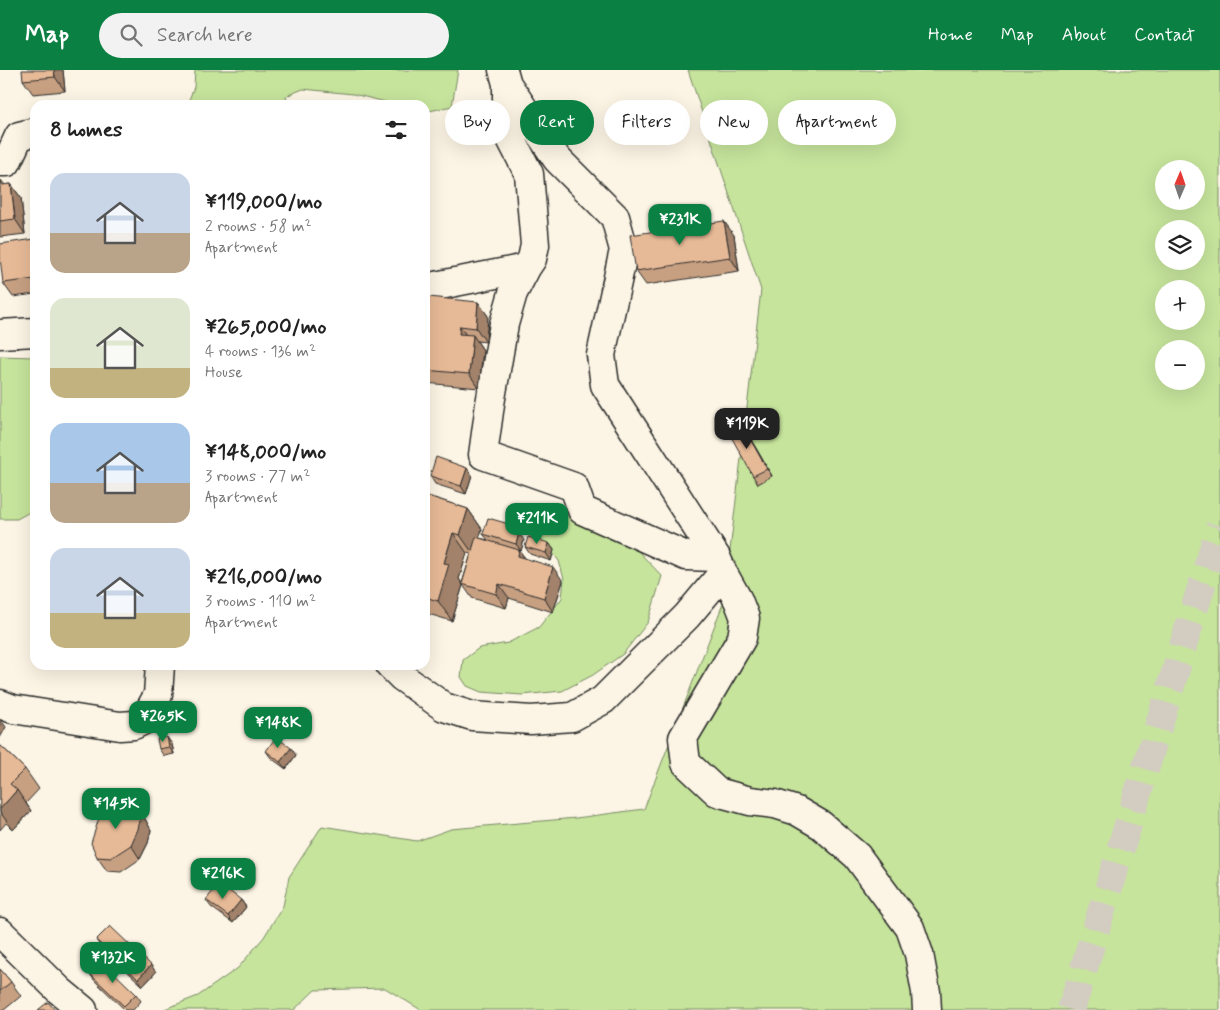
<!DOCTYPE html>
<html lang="en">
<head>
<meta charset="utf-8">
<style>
  :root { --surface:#fff; --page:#f2f2f2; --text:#222; --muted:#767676; --accent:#0b8043 }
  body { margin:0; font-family:Mynerve,sans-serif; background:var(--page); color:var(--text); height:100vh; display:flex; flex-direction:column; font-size:19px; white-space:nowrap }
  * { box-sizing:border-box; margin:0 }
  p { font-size:16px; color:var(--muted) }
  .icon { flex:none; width:28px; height:28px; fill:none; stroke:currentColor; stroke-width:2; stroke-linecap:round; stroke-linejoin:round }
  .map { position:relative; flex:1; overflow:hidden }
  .details { position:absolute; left:30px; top:30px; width:400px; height:570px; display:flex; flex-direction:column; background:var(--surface); border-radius:15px; box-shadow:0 5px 20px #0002 }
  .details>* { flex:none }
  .hud { position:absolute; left:445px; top:30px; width:475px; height:45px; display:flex; gap:10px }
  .needle { width:32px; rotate:2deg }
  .fabs { position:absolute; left:1155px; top:90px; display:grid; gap:10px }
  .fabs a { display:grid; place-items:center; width:50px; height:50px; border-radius:50%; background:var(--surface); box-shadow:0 5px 20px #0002; font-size:25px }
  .price { position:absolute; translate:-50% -42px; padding:0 11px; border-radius:10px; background:var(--accent); color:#fff; font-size:16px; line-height:32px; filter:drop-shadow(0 1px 2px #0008) }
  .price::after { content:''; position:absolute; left:50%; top:30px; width:15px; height:11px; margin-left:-8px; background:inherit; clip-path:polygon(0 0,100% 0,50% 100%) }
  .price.active { background:#222; color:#fff }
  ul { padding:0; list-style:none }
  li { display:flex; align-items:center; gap:15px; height:125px; padding:0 20px }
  li span { display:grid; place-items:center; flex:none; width:140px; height:100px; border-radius:15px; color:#555 }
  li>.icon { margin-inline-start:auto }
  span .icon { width:60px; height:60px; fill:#fffc; stroke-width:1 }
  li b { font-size:21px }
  h2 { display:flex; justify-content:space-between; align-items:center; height:60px; padding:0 20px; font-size:21px }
  .chip { padding:0 18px; border-radius:22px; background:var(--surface); box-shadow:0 5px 20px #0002; font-size:18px; line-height:45px }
  .chip.active { background:var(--accent); color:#fff }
  header { display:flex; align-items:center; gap:30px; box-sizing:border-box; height:70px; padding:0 25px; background:var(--accent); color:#fff }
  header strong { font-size:24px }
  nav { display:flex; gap:28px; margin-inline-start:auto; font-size:18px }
  .search { width:350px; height:45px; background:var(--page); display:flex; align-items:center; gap:12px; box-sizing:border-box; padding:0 18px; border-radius:28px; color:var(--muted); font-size:19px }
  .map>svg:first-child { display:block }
</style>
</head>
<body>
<header>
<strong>Map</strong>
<div class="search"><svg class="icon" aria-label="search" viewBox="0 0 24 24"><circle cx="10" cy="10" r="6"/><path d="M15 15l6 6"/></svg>Search here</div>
<nav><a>Home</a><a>Map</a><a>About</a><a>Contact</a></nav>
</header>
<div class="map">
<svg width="1220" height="940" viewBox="0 0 1220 940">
  <rect width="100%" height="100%" fill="#fcf5e5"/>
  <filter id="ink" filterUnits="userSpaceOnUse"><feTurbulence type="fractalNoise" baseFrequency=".02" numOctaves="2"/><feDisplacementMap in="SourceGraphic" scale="10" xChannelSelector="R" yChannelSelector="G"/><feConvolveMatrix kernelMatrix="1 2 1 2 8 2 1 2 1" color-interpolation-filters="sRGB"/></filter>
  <g filter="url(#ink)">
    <path fill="#c6e49c" stroke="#788864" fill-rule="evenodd" d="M195,0H458L452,36L425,42V35H398L353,24L303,19L286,26L288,35H187L194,17Z
      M688,0H1220V940H421L385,918L315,920L294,940H162L198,926L238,898L264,867L283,836L289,807L322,756L417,771L451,759L576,748L644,739L724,531L761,220ZM1164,99H1196V131H1164ZM1164,159H1196V191H1164ZM1164,219H1196V251H1164ZM1164,279H1196V311H1164Z
      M0,286L35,287V439L17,449H0Z
      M551,437L572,445L581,454L637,480L662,506L648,552L623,584L593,605L562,621L522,625L481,622L467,616L461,607L463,590L479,578L508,573L539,557L562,528L564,509L559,491L549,478L531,470L525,453L535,442Z"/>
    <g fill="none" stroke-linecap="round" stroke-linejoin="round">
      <path stroke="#d2cdc0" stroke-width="28" stroke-dasharray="28 14" stroke-linecap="butt" d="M1071,940L1220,456"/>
      <defs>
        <path id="street" d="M503,0L507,14L557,89L615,147L624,180L601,285L605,315L716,487L723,503L738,530L745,548L742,568L683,668L686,693L717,722L750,731L775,734L797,741L821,755L857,786L910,858L919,884L926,922L927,940
          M507,14V61L529,104L535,175L532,189L526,198L513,223L504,254L490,334L483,385L574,417L582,440L686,486L716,487
          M0,92H7L19,66L35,62
          M425,218L526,198
          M0,264L35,262
          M390,595L402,607L444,637L472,646L531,650L572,647L603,630L687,546L723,503
          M0,634L13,639L120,656L134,655L144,650L158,625L160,595
          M0,862L60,921L83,940"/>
      </defs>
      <use href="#street" stroke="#2b2b2b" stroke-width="31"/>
      <use href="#street" stroke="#fcf5e5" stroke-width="28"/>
    </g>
    <path fill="#c7a082" stroke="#2b2b2b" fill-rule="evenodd" d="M63,0L65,21L33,24L23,10Z
      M0,110H1L5,115L11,114L21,128L25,164L0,167Z
      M734,165L739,201L646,215L636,201Z
      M35,169V224L13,227L3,213Z
      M478,232L488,246L486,272L477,271L483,280L479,318L425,313V251Z
      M746,361L772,406L758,414L753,406Z
      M472,405L466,424L435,414L430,406Z
      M425,425L468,439L482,459L479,468L488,470L483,464L514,462L524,470L521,481L519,480L525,488L563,511L553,542L509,528L506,538L472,528L463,515L452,551L425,543ZM467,483L471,484L462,513L459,509Z
      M549,473L554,480L551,491L530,484L525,477Z
      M172,674L174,684L164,686L159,679Z
      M0,675L25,699L39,719L26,733L31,741L13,760L6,753L0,760Z
      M266,681L296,685L286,699L271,688Z
      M135,733L144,747L151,760L148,773L140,789L121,802L107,801L97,787Z
      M206,830H241L246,837L233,853L211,837Z
      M96,870L156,902L143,916L101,877Z
      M0,899L11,912L21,926L4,940H0Z
      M90,904L136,924L141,931L133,940H125L95,911Z"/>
    <path fill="#a2826a" stroke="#2b2b2b" d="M54,0H63L65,21L55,7Z
      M11,114L21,128L25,164L15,149Z
      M724,151L734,165L739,201L730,187Z
      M478,232L488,246L486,272L476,258Z
      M460,256L470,271L459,264Z
      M473,265L483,280L479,318L469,304Z
      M741,353L746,361L772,406L767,399Z
      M467,398L472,405L466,424L461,416Z
      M468,439L482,459L474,485L460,465Z
      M509,454L514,462L508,460Z
      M453,463L467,483L459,509L463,515L452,551L438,531L444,493Z
      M519,463L524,470L521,481L516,474Z
      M549,473L554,480L551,491L546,483Z
      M519,480L529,494L518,486Z
      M553,497L563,511L553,542L544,528Z
      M499,514L509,528L506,538L496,524Z
      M1,650L6,657L0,668V652Z
      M167,667L172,674L174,684L169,677Z
      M291,678L296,685L286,699L280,692Z
      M17,720L31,741L13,760L0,742V739Z
      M135,733L144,747L151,760L148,773L140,789L131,775Z
      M241,830L246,837L233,853L228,846Z
      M151,895L156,902L143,916L138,909Z"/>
    <path fill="#e7ba97" stroke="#2b2b2b" d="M22,0H54L55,7L23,10Z
      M0,110H1L2,115L11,114L15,149L0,151Z
      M35,146V154L32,147Z
      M724,151L730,187L636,201L630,165Z
      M35,169V209L3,213L0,188V174Z
      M429,227L478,232L476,258L460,256L459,264L473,265L469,304L425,300V251H426Z
      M741,353L767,399L753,406L728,361Z
      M436,387L467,398L461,416L430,406Z
      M425,425L468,439L460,465L453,463L444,493L449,494L438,531L425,527Z
      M488,448L509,454L508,460L519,463L516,474L483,464Z
      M476,467L519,480L518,486L553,497L544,528L499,514L496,524L462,514Z
      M528,467L549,473L546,483L525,477Z
      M167,667L169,677L159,679L157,669Z
      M276,667L291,678L280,692L266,681Z
      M0,675L25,699L10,714L17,720L0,739Z
      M122,732L135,733L141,746L138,759L131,775L111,788L97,787L91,773L99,748L110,736Z
      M219,813L241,830L228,846L206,830Z
      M110,856L151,895L138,909L96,870Z
      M102,891L136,924L124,936L90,904Z
      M0,899L11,912L0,921Z
      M48,932L55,940H38Z"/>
  </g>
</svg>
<div class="fabs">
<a><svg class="needle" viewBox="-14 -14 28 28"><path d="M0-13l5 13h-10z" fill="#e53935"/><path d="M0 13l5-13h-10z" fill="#767676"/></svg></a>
<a><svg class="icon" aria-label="layers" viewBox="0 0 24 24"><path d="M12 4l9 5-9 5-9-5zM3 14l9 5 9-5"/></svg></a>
<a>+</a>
<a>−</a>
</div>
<b class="price" style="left:680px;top:176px">¥231K</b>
<b class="price active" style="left:747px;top:380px">¥119K</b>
<b class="price" style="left:537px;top:475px">¥211K</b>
<b class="price" style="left:163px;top:673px">¥265K</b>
<b class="price" style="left:278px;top:679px">¥148K</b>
<b class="price" style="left:116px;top:760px">¥145K</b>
<b class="price" style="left:223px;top:830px">¥216K</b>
<b class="price" style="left:113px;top:914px">¥132K</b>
<div class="hud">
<a class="chip">Buy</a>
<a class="chip active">Rent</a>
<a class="chip">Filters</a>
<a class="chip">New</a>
<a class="chip">Apartment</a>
</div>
<section class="details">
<h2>8 homes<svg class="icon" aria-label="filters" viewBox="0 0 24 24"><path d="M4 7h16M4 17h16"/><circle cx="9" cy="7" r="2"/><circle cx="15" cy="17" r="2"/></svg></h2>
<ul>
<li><span style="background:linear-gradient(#c9d6e8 60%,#b9a48a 0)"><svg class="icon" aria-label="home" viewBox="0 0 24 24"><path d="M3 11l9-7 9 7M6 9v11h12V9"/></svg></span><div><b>¥119,000/mo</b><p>2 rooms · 58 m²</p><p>Apartment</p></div></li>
<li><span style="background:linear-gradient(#dfe7d0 70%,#c2b280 0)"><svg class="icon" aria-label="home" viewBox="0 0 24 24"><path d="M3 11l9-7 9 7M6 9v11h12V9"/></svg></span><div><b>¥265,000/mo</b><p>4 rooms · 136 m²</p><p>House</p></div></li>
<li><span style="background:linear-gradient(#a9c7e8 60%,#b9a48a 0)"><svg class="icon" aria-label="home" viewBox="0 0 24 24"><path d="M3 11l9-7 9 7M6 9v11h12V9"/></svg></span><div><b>¥148,000/mo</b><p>3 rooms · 77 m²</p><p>Apartment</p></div></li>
<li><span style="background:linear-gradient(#c9d6e8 65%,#c2b280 0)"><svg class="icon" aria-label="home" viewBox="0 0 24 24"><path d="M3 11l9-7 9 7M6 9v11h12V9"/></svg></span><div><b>¥216,000/mo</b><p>3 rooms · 110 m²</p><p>Apartment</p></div></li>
</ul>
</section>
</div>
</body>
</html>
